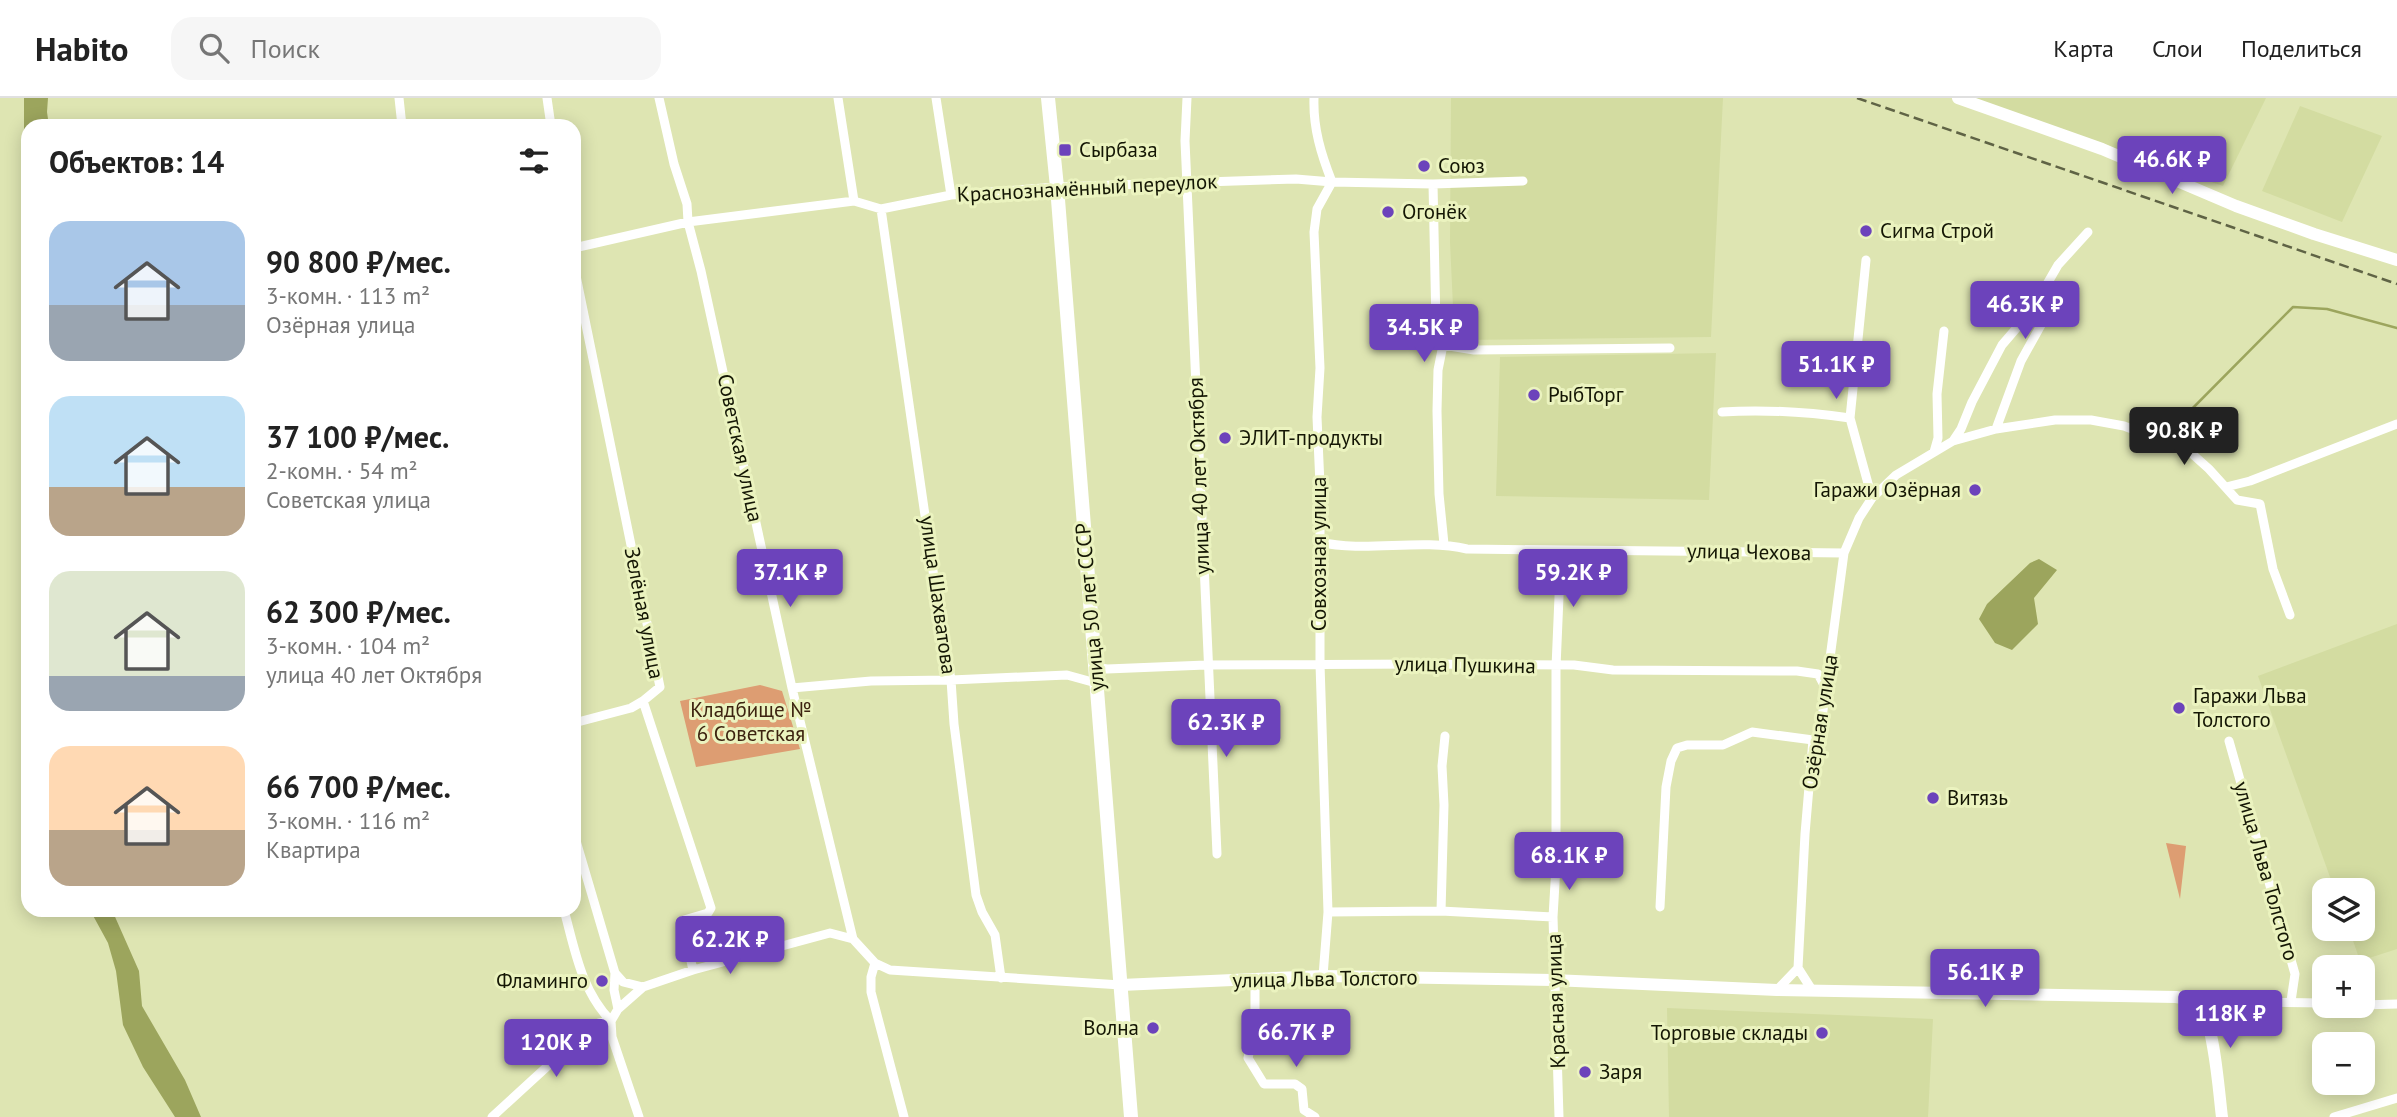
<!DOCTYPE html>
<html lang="ru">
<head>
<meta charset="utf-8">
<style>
  :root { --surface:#fff; --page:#f6f6f6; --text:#222; --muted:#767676; --line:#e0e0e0; --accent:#6c43bb }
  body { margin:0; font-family:"PT Sans",sans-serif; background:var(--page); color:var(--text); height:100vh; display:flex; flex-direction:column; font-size:26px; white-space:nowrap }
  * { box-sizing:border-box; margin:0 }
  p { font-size:23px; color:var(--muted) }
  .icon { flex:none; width:38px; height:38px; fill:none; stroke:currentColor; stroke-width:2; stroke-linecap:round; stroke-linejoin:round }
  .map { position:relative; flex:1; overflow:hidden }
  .sheet { position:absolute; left:21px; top:21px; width:560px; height:798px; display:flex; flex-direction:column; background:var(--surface); border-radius:21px; box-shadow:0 4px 18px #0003 }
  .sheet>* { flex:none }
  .fabs { position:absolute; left:2312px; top:780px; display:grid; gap:14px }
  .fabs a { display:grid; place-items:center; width:63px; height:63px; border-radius:14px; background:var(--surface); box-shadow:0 4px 18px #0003; font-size:35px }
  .price { position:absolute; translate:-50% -60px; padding:0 16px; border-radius:7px; background:var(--accent); color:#fff; font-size:23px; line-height:46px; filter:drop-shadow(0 2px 4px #0008) }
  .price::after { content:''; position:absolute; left:50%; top:42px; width:21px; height:16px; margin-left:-10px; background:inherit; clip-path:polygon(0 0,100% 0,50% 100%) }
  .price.current { background:#222; color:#fff }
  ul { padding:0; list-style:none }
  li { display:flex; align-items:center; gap:21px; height:175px; padding:0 28px }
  li span { display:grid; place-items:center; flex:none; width:196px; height:140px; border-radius:21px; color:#555 }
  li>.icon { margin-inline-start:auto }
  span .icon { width:84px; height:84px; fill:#fffc; stroke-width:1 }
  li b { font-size:30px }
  h2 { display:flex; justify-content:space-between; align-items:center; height:84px; padding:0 28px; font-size:30px }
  header { display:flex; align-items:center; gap:42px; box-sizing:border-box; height:98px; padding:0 35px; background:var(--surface); border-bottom:2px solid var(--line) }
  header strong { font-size:33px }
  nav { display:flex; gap:38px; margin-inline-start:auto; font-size:24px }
  .search { width:490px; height:63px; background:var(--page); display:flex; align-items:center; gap:18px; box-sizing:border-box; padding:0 24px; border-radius:21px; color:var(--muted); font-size:26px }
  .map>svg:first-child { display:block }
</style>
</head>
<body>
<header>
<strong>Habito</strong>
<div class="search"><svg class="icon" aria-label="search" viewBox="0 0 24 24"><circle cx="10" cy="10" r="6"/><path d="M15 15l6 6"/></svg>Поиск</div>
<nav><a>Карта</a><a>Слои</a><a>Поделиться</a></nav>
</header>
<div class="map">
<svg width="2397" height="1019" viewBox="0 0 2397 1019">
  <rect width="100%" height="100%" fill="#dee5b2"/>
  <path fill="#d3dca1" d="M1451,0H1723L1711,239L1460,242L1454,230L1450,144Z
    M1969,0H2266L2223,88Z
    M2300,8L2382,38L2342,124L2262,93Z
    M1716,255L1709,402L1496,398L1500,259Z
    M2397,526V851L2360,863L2349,831H2362V793H2335L2258,578Z
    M1667,910L1933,921L1928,1019H1669Z"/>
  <path fill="#dd9d72" d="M760,587L782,593L800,651L696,669L680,603Z
    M2166,745L2186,748L2180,801Z"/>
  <path fill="#9ca55d" d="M24,0H48L47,14L49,28H28V75L24,48Z
    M2039,461L2057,472L2034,500L2038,526L2012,552L1995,545L1979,521L1987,506L2030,465Z
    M90,812H112L139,873L142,908L185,982L201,1019H175L143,969L123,927L116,873L108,845Z"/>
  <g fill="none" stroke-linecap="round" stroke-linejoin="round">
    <path stroke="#9ca55d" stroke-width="2.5" d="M2178,325L2293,209L2327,211L2397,230"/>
    <path stroke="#fff" stroke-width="9" d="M399,0L402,28
      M547,0L551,28
      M659,0L674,66L687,106L688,124L701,173L792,590L853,841L875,865L871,879V894L904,1019
      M838,0L854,103
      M936,0L951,97
      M1187,0L1185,43L1217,756
      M1314,0C1313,30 1321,56 1332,84L1317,111L1314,134L1320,270L1317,319L1320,387V566L1328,814L1323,878
      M1433,86L1436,227L1443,247L1438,272L1437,313L1439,396L1444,446
      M881,111L933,473L951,582L954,626L976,797L982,814L995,837L1001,880
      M574,150L688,124L854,103L881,111L951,97L1057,89L1296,81L1332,84L1433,86L1523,83
      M574,168L660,589L643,603L711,810L708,815L684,822V832L693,872
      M1443,247L1474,252L1670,250
      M1722,314C1766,311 1807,314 1850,320L1872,400
      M1850,320L1866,162
      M1996,331L2055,322H2091L2124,328L2189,353L2209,371L2237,402L2260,406L2273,471L2290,517
      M1953,343L1961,331L1972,304L2002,247L2032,212L2058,167L2088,134
      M1934,354L1938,340L1937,296L1944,233
      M2226,389L2250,383L2397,326
      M1319,444C1367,455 1418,440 1467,451L1844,455
      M1095,569L1107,571L1206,567L1423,566L1574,567L1613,572L1797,573L1818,576L1826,591
      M792,590L871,583L951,582L1067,577L1096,585
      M574,625L631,610L643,603
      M2229,643L2295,876L2291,903
      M574,736L615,875L614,892L618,911
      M1660,809L1666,689L1671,663L1677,650L1687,647H1723L1752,634L1813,642
      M564,812C575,852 581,892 611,923
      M1441,813L1444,707L1442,668L1445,638
      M1328,814L1441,813L1553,819
      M875,865L890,872L1121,887
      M615,875L623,884L643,889
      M1255,881V929L1248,960L1264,986H1295L1302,991L1304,1012L1315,1019
      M1777,892L1798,870
      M1812,892L1798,870L1805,736L1813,642L1820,635L1844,455L1859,420L1872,400L1896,377L1953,343L1996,331L2021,263L2051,209
      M2196,903L2324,905
      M2362,907L2397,906
      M611,923L618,911L643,889L693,872L830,835L853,841
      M611,923L612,939L639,1019
      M492,1019L587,932L599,925L611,923
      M1559,1019L1553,819L1556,768V569L1561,452
      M2334,1019L2397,1000"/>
    <path stroke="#fff" stroke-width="12" d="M1958,0L2102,51L2236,108L2314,136L2397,162
      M1121,887L1323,878L1553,882L1777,892L2176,899C2182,900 2192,901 2197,904C2214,916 2219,997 2222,1019"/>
    <path stroke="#fff" stroke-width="14" d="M1048,0L1057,89L1131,1019"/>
    <path stroke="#5f6345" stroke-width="2.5" stroke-dasharray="10 5" stroke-linecap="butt" d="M1857,0L2397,186"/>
  </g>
  <g fill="#6c43bb" stroke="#ebf3bf" stroke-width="2.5">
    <rect x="1058" y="45" width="14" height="14" rx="3.5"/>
    <circle cx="1424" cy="68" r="7"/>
    <circle cx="1388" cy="114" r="7"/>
    <circle cx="1866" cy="133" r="7"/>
    <circle cx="1534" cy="297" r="7"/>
    <circle cx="1225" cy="340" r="7"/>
    <circle cx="1975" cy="392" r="7"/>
    <circle cx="2179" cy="610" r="7"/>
    <circle cx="1933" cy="700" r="7"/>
    <circle cx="602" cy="883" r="7"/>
    <circle cx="1153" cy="930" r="7"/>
    <circle cx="1822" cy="935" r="7"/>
    <circle cx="1585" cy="974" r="7"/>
  </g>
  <g text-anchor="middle" stroke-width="6" stroke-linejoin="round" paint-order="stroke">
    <g font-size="21" fill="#141604" stroke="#ebf3bf" text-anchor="start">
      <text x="1079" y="59">Сырбаза</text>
      <text x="1438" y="75">Союз</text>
      <text x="1402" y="121">Огонёк</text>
      <text x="1880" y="140">Сигма Строй</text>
      <text x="1548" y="304">РыбТорг</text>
      <text x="1239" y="347">ЭЛИТ-продукты</text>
      <text x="1961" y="399" text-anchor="end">Гаражи Озёрная</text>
      <text x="2193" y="605">Гаражи Льва<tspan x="2193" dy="24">Толстого</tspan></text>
      <text x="1947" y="707">Витязь</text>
      <text x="588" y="890" text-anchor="end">Фламинго</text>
      <text x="1139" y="937" text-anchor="end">Волна</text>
      <text x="1808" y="942" text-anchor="end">Торговые склады</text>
      <text x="1599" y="981">Заря</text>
    </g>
    <g font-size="21" fill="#141604" stroke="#ebf3bf">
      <text transform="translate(1087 90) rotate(-3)" y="7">Краснознамённый переулок</text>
      <text transform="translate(740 350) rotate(78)" y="7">Советская улица</text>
      <text transform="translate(1199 378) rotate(-92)" y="7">улица 40 лет Октября</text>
      <text transform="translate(1749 454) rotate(1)" y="7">улица Чехова</text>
      <text transform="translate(1319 456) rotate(-90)" y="7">Совхозная улица</text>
      <text transform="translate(938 497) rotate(82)" y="7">улица Шахватова</text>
      <text transform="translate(1090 509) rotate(-95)" y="7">улица 50 лет СССР</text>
      <text transform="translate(644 515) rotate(79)" y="7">Зелёная улица</text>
      <text transform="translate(1465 567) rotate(1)" y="7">улица Пушкина</text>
      <text transform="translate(1820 624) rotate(-81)" y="7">Озёрная улица</text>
      <text transform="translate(2266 773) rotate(74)" y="7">улица Льва Толстого</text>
      <text transform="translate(1325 881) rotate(-1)" y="7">улица Льва Толстого</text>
      <text transform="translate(1556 903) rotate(-92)" y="7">Красная улица</text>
    </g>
    <g font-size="21" fill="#3d2310" stroke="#ebf3bf">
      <text x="751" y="619">Кладбище №<tspan x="751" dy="24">6 Советская</tspan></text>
    </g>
  </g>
</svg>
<div class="fabs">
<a><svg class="icon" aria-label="layers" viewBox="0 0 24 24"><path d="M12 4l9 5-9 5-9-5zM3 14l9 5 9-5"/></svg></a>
<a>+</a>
<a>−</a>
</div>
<b class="price" style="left:2172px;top:98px">46.6K ₽</b>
<b class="price" style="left:2025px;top:243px">46.3K ₽</b>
<b class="price" style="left:1424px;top:266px">34.5K ₽</b>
<b class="price" style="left:1836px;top:303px">51.1K ₽</b>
<b class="price current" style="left:2184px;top:369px">90.8K ₽</b>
<b class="price" style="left:790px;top:511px">37.1K ₽</b>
<b class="price" style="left:1573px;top:511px">59.2K ₽</b>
<b class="price" style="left:1226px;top:661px">62.3K ₽</b>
<b class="price" style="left:1569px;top:794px">68.1K ₽</b>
<b class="price" style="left:730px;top:878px">62.2K ₽</b>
<b class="price" style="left:1985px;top:911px">56.1K ₽</b>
<b class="price" style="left:2230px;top:952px">118K ₽</b>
<b class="price" style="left:1296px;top:971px">66.7K ₽</b>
<b class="price" style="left:556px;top:981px">120K ₽</b>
<section class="sheet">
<h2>Объектов: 14<svg class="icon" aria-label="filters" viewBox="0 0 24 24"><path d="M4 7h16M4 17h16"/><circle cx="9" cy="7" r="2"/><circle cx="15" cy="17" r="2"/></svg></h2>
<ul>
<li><span style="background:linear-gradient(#a9c7e8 60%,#9aa5b1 0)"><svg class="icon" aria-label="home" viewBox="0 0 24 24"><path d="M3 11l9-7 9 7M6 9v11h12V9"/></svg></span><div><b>90 800 ₽/мес.</b><p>3-комн. · 113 m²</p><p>Озёрная улица</p></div></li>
<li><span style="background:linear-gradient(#bfe0f5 65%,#b9a48a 0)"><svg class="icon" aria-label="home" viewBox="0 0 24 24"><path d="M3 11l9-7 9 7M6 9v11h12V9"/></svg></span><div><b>37 100 ₽/мес.</b><p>2-комн. · 54 m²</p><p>Советская улица</p></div></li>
<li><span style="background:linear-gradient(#dfe7d0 75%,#9aa5b1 0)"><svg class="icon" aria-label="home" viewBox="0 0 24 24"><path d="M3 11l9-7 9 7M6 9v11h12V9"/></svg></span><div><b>62 300 ₽/мес.</b><p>3-комн. · 104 m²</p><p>улица 40 лет Октября</p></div></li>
<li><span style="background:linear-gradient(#ffd9b3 60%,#b9a48a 0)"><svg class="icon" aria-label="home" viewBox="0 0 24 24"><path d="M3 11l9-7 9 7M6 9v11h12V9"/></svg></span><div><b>66 700 ₽/мес.</b><p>3-комн. · 116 m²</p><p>Квартира</p></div></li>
</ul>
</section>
</div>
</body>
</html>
